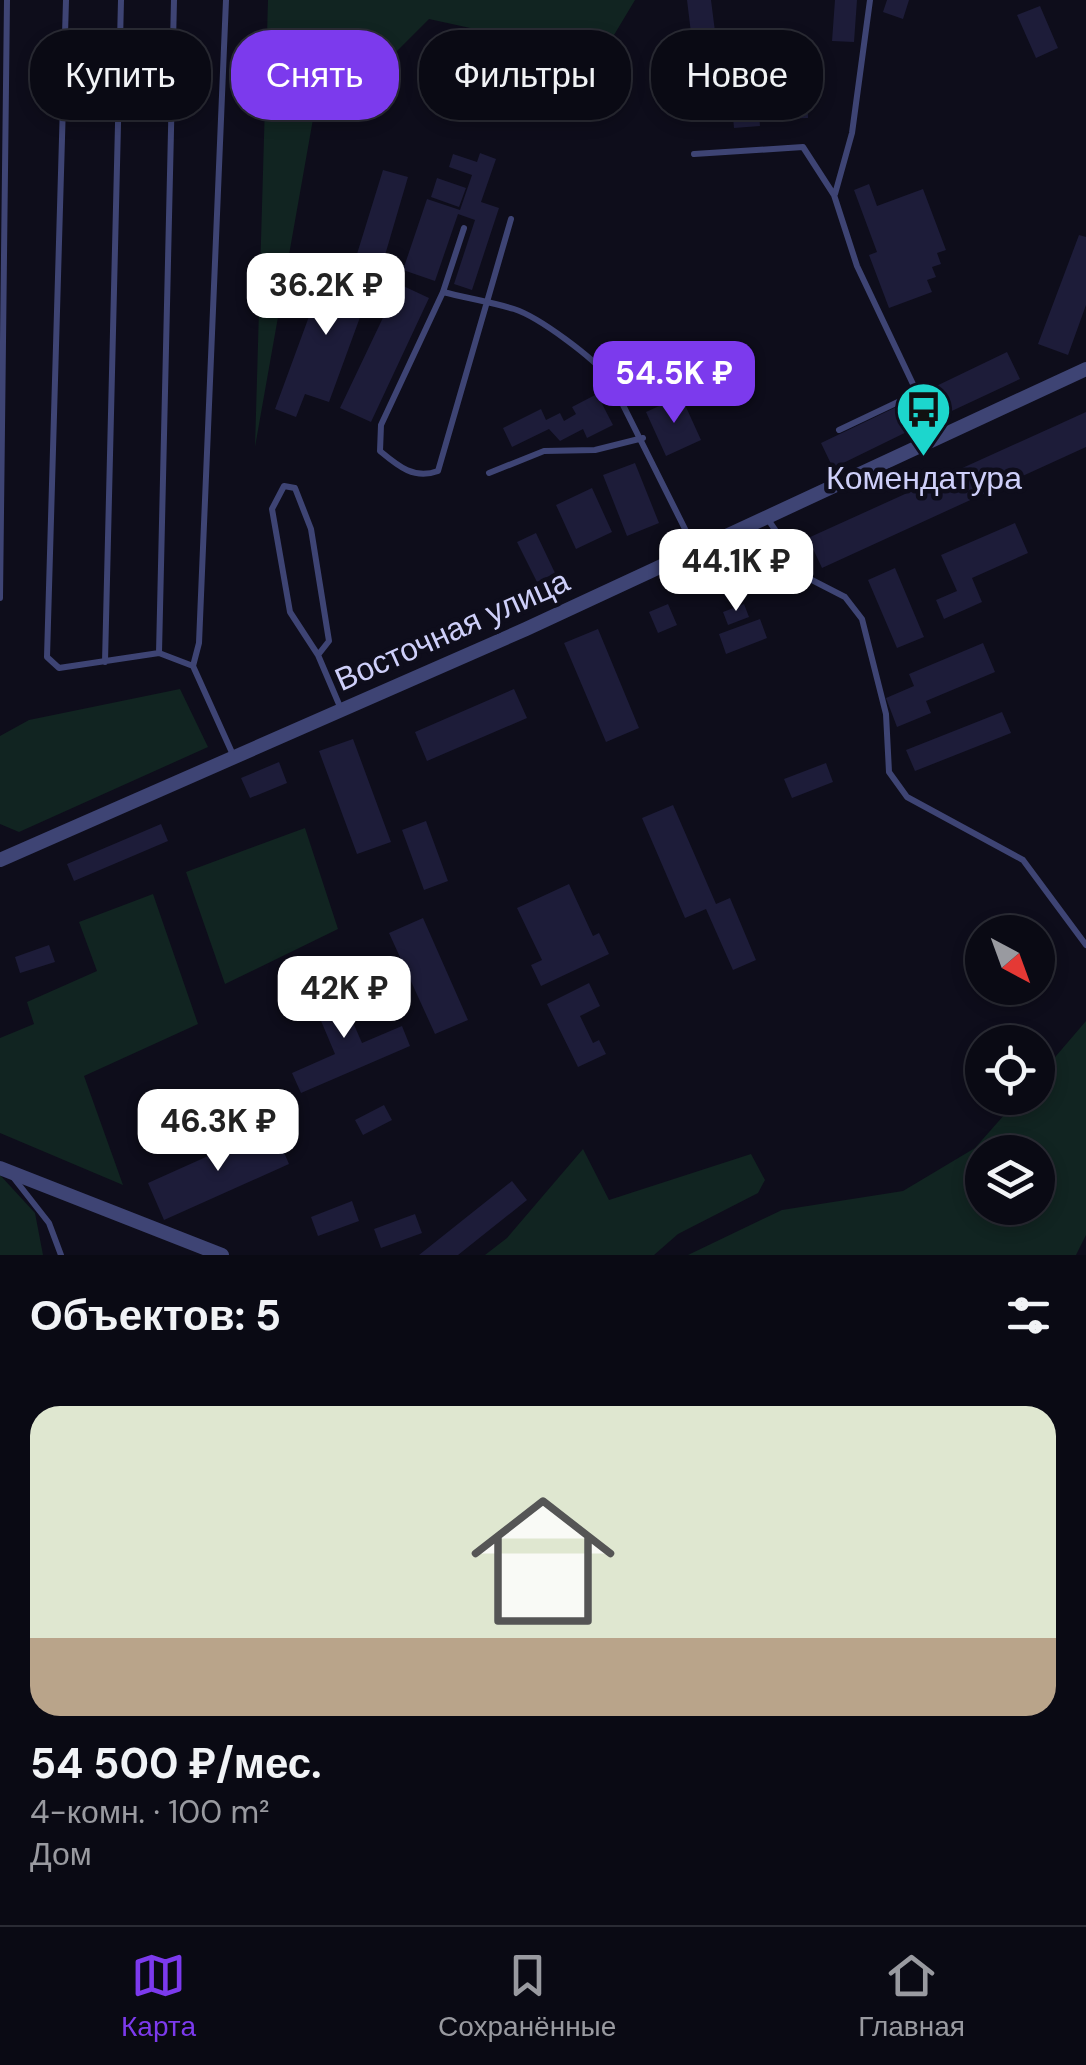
<!DOCTYPE html>
<html lang="ru">
<head>
<meta charset="utf-8">
<style>
  :root { --surface:#0a0a14; --page:#181822; --text:#f1f3f6; --muted:#999aa0; --line:#2a2b34; --accent:#7c3aed }
  body { margin:0; font-family:"DM Sans",sans-serif; background:var(--page); color:var(--text); height:100vh; display:flex; flex-direction:column; font-size:38px; white-space:nowrap }
  * { box-sizing:border-box; margin:0 }
  p { font-size:32px; color:var(--muted) }
  .icon { flex:none; width:55px; height:55px; fill:none; stroke:currentColor; stroke-width:2; stroke-linecap:round; stroke-linejoin:round }
  .map { position:relative; height:1255px; overflow:hidden }
  .sheet { display:flex; flex-direction:column; background:var(--surface); flex:1 }
  .sheet>* { flex:none }
  .hud { position:absolute; left:30px; top:30px; width:1028px; height:90px; display:flex; gap:20px }
  .needle { width:65px; rotate:139deg }
  .buttons { position:absolute; left:965px; top:915px; display:grid; gap:20px }
  .buttons a { display:grid; place-items:center; width:90px; height:90px; border-radius:50%; background:var(--surface); box-shadow:0 5px 15px #0003,0 0 0 2px var(--line); font-size:50px }
  .price { position:absolute; translate:-50% -85px; padding:0 22px; border-radius:20px; background:#fff; color:#222; font-size:32px; line-height:65px; filter:drop-shadow(0 2px 5px #0008) }
  .price::after { content:''; position:absolute; left:50%; top:60px; width:30px; height:22px; margin-left:-15px; background:inherit; clip-path:polygon(0 0,100% 0,50% 100%) }
  .price.current { background:var(--accent); color:#fff }
  ul { padding:0; list-style:none }
  li { display:grid; align-content:center; gap:20px; height:530px; padding:0 30px }
  li span { display:grid; place-items:center; height:310px; border-radius:30px; color:#555 }
  li>.icon { margin-inline-start:auto }
  span .icon { width:180px; height:180px; fill:#fffc; stroke-width:1 }
  li b { font-size:42px }
  h2 { display:flex; justify-content:space-between; align-items:center; height:120px; padding:0 30px; font-size:42px }
  .chip { padding:0 35px; border-radius:40px; background:var(--surface); box-shadow:0 5px 15px #0003,0 0 0 2px var(--line); font-size:35px; line-height:90px }
  .chip.current { background:var(--accent); color:#fff }
  .menu { display:flex; justify-content:space-around; align-items:center; height:140px; border-top:2px solid var(--line); background:var(--surface); font-size:28px; color:var(--muted) }
  .menu a { display:grid; justify-items:center; gap:5px }
  .menu .current { color:var(--accent) }
  .map>svg:first-child { display:block }
</style>
</head>
<body>
<div class="map">
<svg width="1086" height="1255" viewBox="0 0 1086 1255">
  <rect width="100%" height="100%" fill="#0e0d1b"/>
  <path fill="#112421" fill-rule="evenodd" d="M268,0H635L608,45L531,78L484,31L429,19L392,56L324,57L255,447Z
    M180,689L208,747L19,832L0,824V736L29,720Z
    M305,828L338,929L225,984L186,872Z
    M153,894L198,1024L84,1076L123,1185L0,1133V1038L34,1024L27,1002L97,971L79,922Z
    M1086,1021V1235L1076,1255H688L782,1210L903,1191L975,1148L1019,1098H1038V1077ZM982,1152H1038V1208H982Z
    M583,1149L609,1200L751,1154L765,1180L758,1193L678,1234L654,1255H485L507,1238Z
    M0,1175L35,1213L43,1255H0Z"/>
  <path fill="#1d1c39" d="M687,0H711L720,71L696,74Z
    M835,0H857L854,42L832,41Z
    M887,0H909L903,19L883,12Z
    M1040,6L1058,48L1036,58L1017,15Z
    M806,35L808,118L776,119L775,86H786L785,49H780V36Z
    M757,94L760,126L734,128L731,96Z
    M480,153L496,159L481,202L499,208L472,290L454,284L475,220L458,214L435,281L403,270L427,199L460,210L472,175L449,167L453,154L477,162Z
    M383,170L408,177L383,262L357,254Z
    M437,178L466,188L459,207L431,197Z
    M869,184L877,206L923,189L946,250L937,253L941,264L932,267L936,277L927,280L932,292L889,308L869,255L877,252L854,190Z
    M1079,235L1086,237V305L1068,355L1038,344Z
    M329,262L374,279L329,402L305,394L296,417L275,409Z
    M399,284L429,298L371,422L340,408Z
    M728,343L737,366L644,405L635,382Z
    M1007,352L1020,379L941,416L928,390Z
    M597,394L613,425L587,438L583,429L560,441L549,429L512,447L503,428L541,409L546,420L560,413L564,421L576,414L572,407Z
    M681,396L701,440L666,456L646,412Z
    M913,399L925,423L833,468L821,443Z
    M1086,412V447L822,568L808,538Z
    M635,463L659,523L627,536L603,475Z
    M592,488L612,532L576,549L556,505Z
    M1015,523L1028,553L972,578L982,602L944,619L936,600L957,591L941,555Z
    M536,533L555,573L537,582L517,542Z
    M895,568L924,637L897,648L868,580Z
    M668,604L677,625L658,633L649,612Z
    M744,604L749,617L728,625L723,612Z
    M760,619L767,638L726,654L719,634Z
    M598,629L639,728L606,742L564,643Z
    M983,643L995,672L926,701L931,713L897,727L886,698L914,686L909,674Z
    M514,689L527,718L427,761L415,732Z
    M1002,712L1011,733L915,771L906,750Z
    M353,739L391,842L357,854L319,751Z
    M279,762L287,783L250,798L241,778Z
    M826,763L833,782L792,798L784,779Z
    M673,805L716,904L730,898L756,960L733,970L706,909L685,918L642,818Z
    M426,821L448,881L424,890L402,830Z
    M161,824L168,841L74,881L67,864Z
    M569,884L593,936L599,933L609,954L541,986L531,965L542,960L517,908Z
    M423,918L468,1020L435,1034L389,933Z
    M49,945L55,962L20,973L15,957Z
    M334,979L362,1043L402,1026L410,1046L301,1093L292,1073L335,1054L308,990Z
    M589,983L600,1006L580,1016L593,1043L599,1040L606,1054L578,1067L547,1004Z
    M384,1105L392,1120L363,1135L355,1120Z
    M273,1127L289,1164L164,1220L148,1183Z
    M512,1181L527,1200L458,1255H419Z
    M352,1201L359,1221L318,1236L311,1217Z
    M415,1214L422,1233L381,1248L374,1229Z"/>
  <g fill="none" stroke-linecap="round" stroke-linejoin="round">
    <path stroke="#3e4474" stroke-width="6" d="M66,0L47,657L59,668L159,653L193,666
      M226,0L199,643L193,666L234,757
      M694,154L803,147L834,195L857,266L939,439
      M835,194L852,133L870,0
      M511,219L438,471C414,480 398,466 380,451L381,425L443,292C466,298 491,302 514,309C539,317 594,358 610,379L695,549
      M443,292L464,228
      M839,430L917,393
      M489,473L544,451L595,450L643,438
      M767,518L808,578L845,597L862,619L886,714L889,772L907,797L1023,860L1086,945
      M0,598L7,0
      M159,653L174,0
      M318,655L329,641L311,529L295,488L284,486L272,509L290,612L318,655L341,709
      M105,662L121,0
      M13,1177L49,1223L61,1255"/>
    <path stroke="#3e4474" stroke-width="14" d="M0,860L526,629L1086,369
      M0,1168L222,1255"/>
  </g>
  <defs>
    <symbol id="bus-pin" viewBox="-11 -11 22 30"><path d="M0 17L-7.5 6A9.5 9.5 0 1 1 7.5 6Z" fill="#1cd6cd" stroke="#0e0d1b"/><path d="M-5-6H5V4H4V6H2V4H-2V6H-4V4H-5ZM-3.5-4V0h7V-4ZM-3.5 1.2v1.5H-2V1.2ZM2 1.2v1.5H3.5V1.2Z" fill="#111"/></symbol>
  </defs>
  <g fill-rule="evenodd">
    <use href="#bus-pin" x="892" y="378" width="63" height="86"/>
  </g>
  <g text-anchor="middle" stroke-width="9" stroke-linejoin="round" paint-order="stroke">
    <g font-size="32" fill="#cecff9" stroke="#0e0d1b">
      <text x="924" y="489">Комендатура</text>
    </g>
    <g font-size="32" fill="#cecff9" stroke="#0e0d1b">
      <text transform="translate(452 630) rotate(-24)" y="11">Восточная улица</text>
    </g>
  </g>
</svg>
<div class="buttons">
<a><svg class="needle" viewBox="-14 -14 28 28"><path d="M0-13l5 13h-10z" fill="#e53935"/><path d="M0 13l5-13h-10z" fill="#999aa0"/></svg></a>
<a><svg class="icon" aria-label="locate" viewBox="0 0 24 24"><circle cx="12" cy="12" r="6"/><path d="M12 2v4M12 18v4M2 12h4M18 12h4"/></svg></a>
<a><svg class="icon" aria-label="layers" viewBox="0 0 24 24"><path d="M12 4l9 5-9 5-9-5zM3 14l9 5 9-5"/></svg></a>
</div>
<b class="price" style="left:326px;top:338px">36.2K ₽</b>
<b class="price current" style="left:674px;top:426px">54.5K ₽</b>
<b class="price" style="left:736px;top:614px">44.1K ₽</b>
<b class="price" style="left:344px;top:1041px">42K ₽</b>
<b class="price" style="left:218px;top:1174px">46.3K ₽</b>
<div class="hud">
<a class="chip">Купить</a>
<a class="chip current">Снять</a>
<a class="chip">Фильтры</a>
<a class="chip">Новое</a>
</div>
</div>
<section class="sheet">
<h2>Объектов: 5<svg class="icon" aria-label="filters" viewBox="0 0 24 24"><path d="M4 7h16M4 17h16"/><circle cx="9" cy="7" r="2"/><circle cx="15" cy="17" r="2"/></svg></h2>
<ul>
<li><span style="background:linear-gradient(#dfe7d0 75%,#b9a48a 0)"><svg class="icon" aria-label="home" viewBox="0 0 24 24"><path d="M3 11l9-7 9 7M6 9v11h12V9"/></svg></span><div><b>54 500 ₽/мес.</b><p>4-комн. · 100 m²</p><p>Дом</p></div></li>
</ul>
</section>
<nav class="menu">
<a class="current"><svg class="icon" aria-label="map" viewBox="0 0 24 24"><path d="M3 6l6-2 6 2 6-2v14l-6 2-6-2-6 2zM9 4v14M15 6v14"/></svg>Карта</a>
<a><svg class="icon" aria-label="saved" viewBox="0 0 24 24"><path d="M7 4h10v16l-5-4-5 4z"/></svg>Сохранённые</a>
<a><svg class="icon" aria-label="home" viewBox="0 0 24 24"><path d="M3 11l9-7 9 7M6 9v11h12V9"/></svg>Главная</a>
</nav>
</body>
</html>
